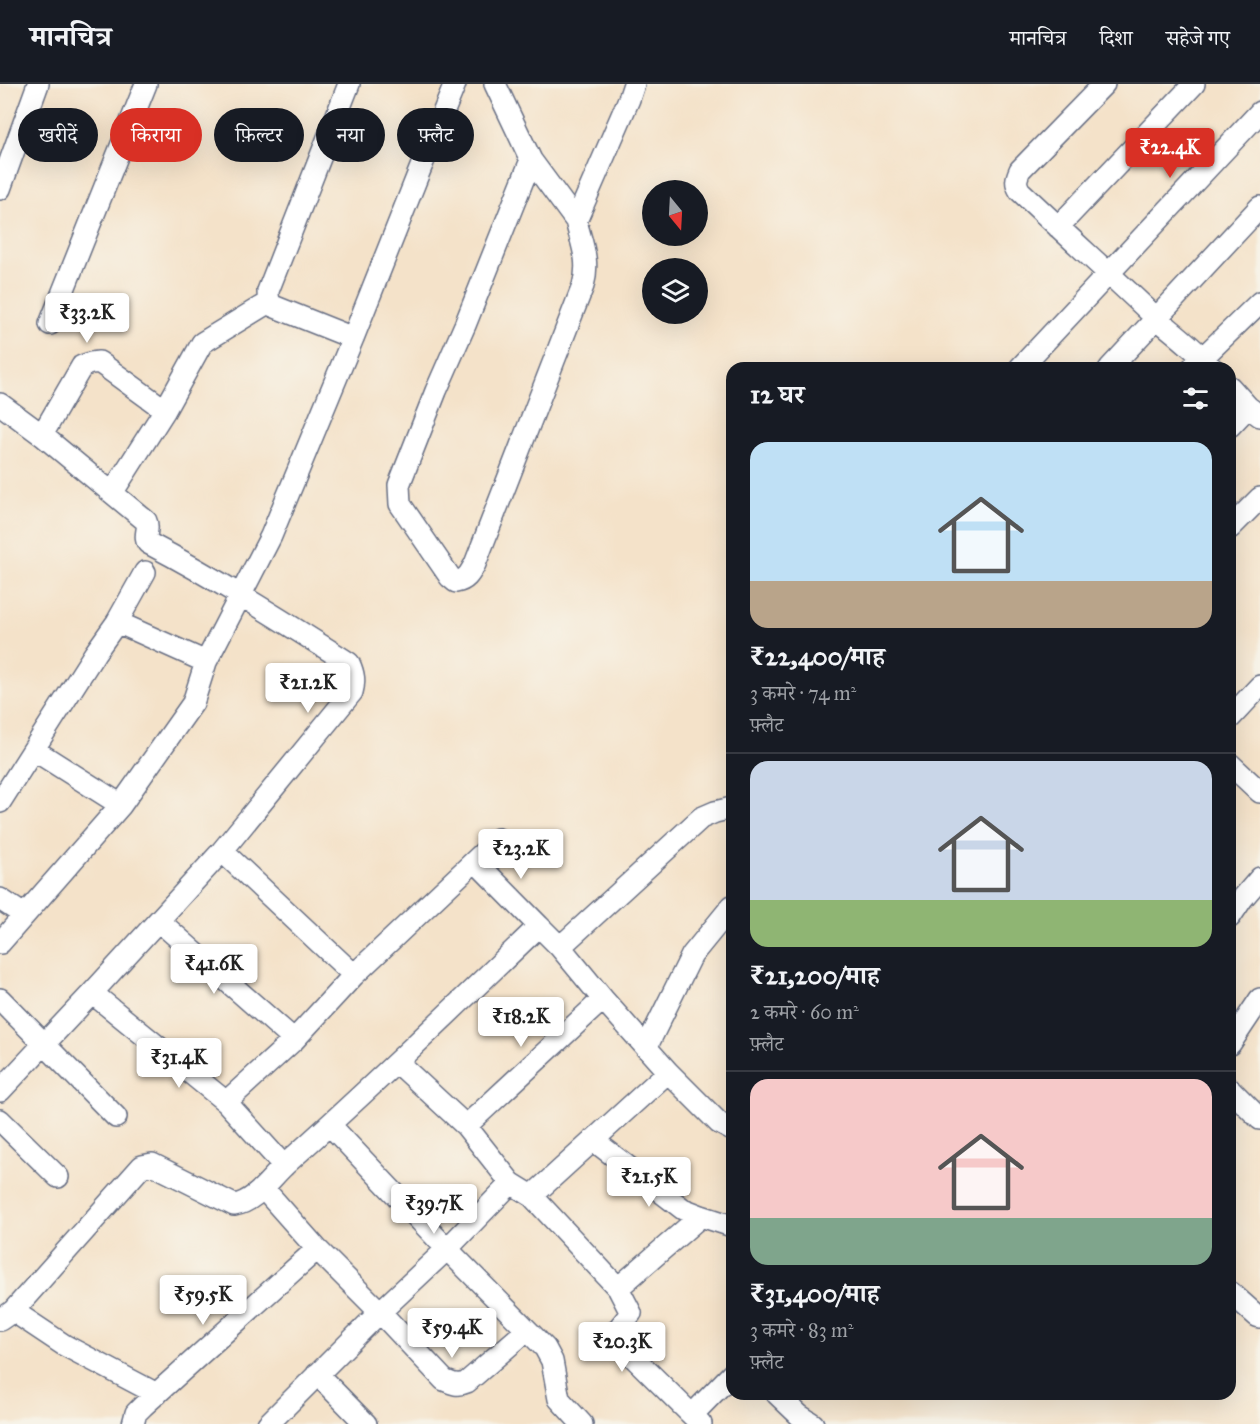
<!DOCTYPE html>
<html lang="hi">
<head>
<meta charset="utf-8">
<style>
  :root { --surface:#171b24; --page:#20242c; --text:#f1f3f6; --muted:#9ea1a6; --line:#363941; --accent:#d93025 }
  body { margin:0; font-family:"IM FELL Great Primer","Noto Serif Devanagari",serif; background:var(--page); color:var(--text); height:100vh; display:flex; flex-direction:column; font-size:22px; white-space:nowrap }
  * { box-sizing:border-box; margin:0 }
  p { font-size:20px; color:var(--muted) }
  .icon { flex:none; width:33px; height:33px; fill:none; stroke:currentColor; stroke-width:2; stroke-linecap:round; stroke-linejoin:round }
  .map { position:relative; flex:1; overflow:hidden }
  .details { position:absolute; left:726px; top:278px; width:510px; height:1038px; display:flex; flex-direction:column; background:var(--surface); border-radius:18px; box-shadow:0 6px 24px #0002 }
  .details>* { flex:none }
  .top-card { position:absolute; left:18px; top:24px; width:570px; height:54px; display:flex; gap:12px }
  .needle { width:39px; rotate:162deg }
  .buttons { position:absolute; left:642px; top:96px; display:grid; gap:12px }
  .buttons a { display:grid; place-items:center; width:66px; height:66px; border-radius:50%; background:var(--surface); box-shadow:0 6px 24px #0002; font-size:30px }
  .price { position:absolute; translate:-50% -51px; padding:0 14px; border-radius:6px; background:#fff; color:#222; font-size:20px; line-height:39px; filter:drop-shadow(0 2px 3px #0008) }
  .price::after { content:''; position:absolute; left:50%; top:36px; width:18px; height:14px; margin-left:-9px; background:inherit; clip-path:polygon(0 0,100% 0,50% 100%) }
  .price.selected { background:var(--accent); color:#fff }
  ul { padding:0; list-style:none }
  li { display:grid; align-content:center; gap:12px; height:318px; padding:0 24px }
  li+li { border-top:2px solid var(--line) }
  li span { display:grid; place-items:center; height:186px; border-radius:18px; color:#555 }
  li>.icon { margin-inline-start:auto }
  span .icon { width:108px; height:108px; fill:#fffc; stroke-width:1 }
  li b { font-size:26px }
  h2 { display:flex; justify-content:space-between; align-items:center; height:72px; padding:0 24px; font-size:26px }
  .tag { padding:0 21px; border-radius:27px; background:var(--surface); box-shadow:0 6px 24px #0002; font-size:21px; line-height:54px }
  .tag.selected { background:var(--accent); color:#fff }
  header { display:flex; align-items:center; gap:36px; box-sizing:border-box; height:84px; padding:0 30px; background:var(--surface); border-bottom:2px solid var(--line) }
  header strong { font-size:28px }
  nav { display:flex; gap:33px; margin-inline-start:auto; font-size:21px }
  .map>svg:first-child { display:block }
</style>
</head>
<body>
<header>
<strong>मानचित्र</strong>
<nav><a>मानचित्र</a><a>दिशा</a><a>सहेजे गए</a></nav>
</header>
<div class="map">
<svg width="1260" height="1340" viewBox="0 0 1260 1340">
  <rect width="100%" height="100%" fill="#f7f3e8"/>
  <filter id="ink" filterUnits="userSpaceOnUse"><feTurbulence type="fractalNoise" baseFrequency=".0167" numOctaves="2"/><feDisplacementMap in="SourceGraphic" scale="12" xChannelSelector="R" yChannelSelector="G"/><feConvolveMatrix kernelMatrix="1 2 1 2 8 2 1 2 1" color-interpolation-filters="sRGB"/></filter>
  <filter id="wash" filterUnits="userSpaceOnUse"><feTurbulence type="fractalNoise" baseFrequency=".008" numOctaves="4" result="noise"/><feDisplacementMap in="SourceGraphic" scale="24" xChannelSelector="R" yChannelSelector="G"/><feGaussianBlur stdDeviation="1.35" result="paint"/><feColorMatrix in="noise" values="0 0 0 0 0 0 0 0 0 0 0 0 0 0 0 0 0 1.4 0 .05"/><feComposite in="paint" operator="in"/></filter>
  <g filter="url(#wash)">
    <rect width="100%" height="100%" fill="#f4e2c9"/>
  </g>
  <g filter="url(#ink)">
    <g fill="none" stroke-linecap="round" stroke-linejoin="round">
      <defs>
        <path id="minor" d="M349,0L268,207C268,213 268,217 273,222L353,254L419,88L455,0
          M495,0L531,76L576,137L629,15L634,0
          M1104,0L1020,86C1016,95 1015,99 1020,107C1064,149 1110,190 1154,232C1174,249 1195,264 1212,284
          M531,76L465,241L436,307L399,401L400,420L450,493L456,498C467,496 470,489 475,480L583,202C590,177 582,161 576,137
          M0,105L38,0
          M1058,143L1194,0
          M50,240L146,0
          M1020,284L1260,28
          M1110,284L1260,123
          M1192,284L1260,218
          M1230,303L1248,323L1260,332
          M0,320L42,351L146,437C150,445 143,452 148,459C217,495 283,537 349,579C354,590 355,597 352,608L222,767L92,909L0,1007
          M1230,342L1248,323
          M42,351L82,282L91,279L99,278L165,326
          M112,409L165,326L202,259L269,218
          M1230,444L1260,414
          M117,538L206,578
          M1230,634L1260,602
          M34,666L121,721
          M1230,680L1260,708
          M0,718L95,569L117,538L145,488
          M222,767L354,891
          M475,777L539,842
          M0,815L24,831
          M1230,833L1242,815L1260,794
          M159,837L294,956
          M0,859L121,721L193,619L206,578L271,452L353,254
          M560,863L701,734L715,728L732,724
          M92,909L226,1018L284,1082
          M0,915L116,1033
          M1230,960L1260,915
          M646,964L692,871L732,822
          M397,978L466,1042L511,1099L532,1112L668,988
          M1230,1005L1260,1035
          M226,1018L294,956L354,891L498,755
          M0,1036L58,1093
          M330,1041L447,1165L545,1264L552,1277L559,1315L582,1340
          M466,1042L603,915
          M593,1056L683,1125L701,1132L732,1142
          M511,1099L447,1165L380,1228L444,1296C453,1300 458,1302 467,1298L527,1246
          M263,1104L317,1165L380,1228L268,1340
          M532,1112L618,1204L631,1229L615,1249V1255L701,1340
          M618,1204L701,1132
          M1230,1208L1257,1232L1260,1233
          M13,1227L64,1261L157,1310
          M0,1236L13,1227L142,1082L152,1080L234,1121C256,1118 271,1093 287,1079C373,1002 456,922 539,842L560,863L603,915L668,988L719,1039L732,1046
          M317,1290L366,1340
          M777,1310L799,1331L813,1340
          M692,1331L732,1290
          M133,1340L136,1329L143,1322L317,1165"/>
      </defs>
      <use href="#minor" stroke="#676e83" stroke-width="24"/>
      <use href="#minor" stroke="#fff" stroke-width="21"/>
    </g>
  </g>
</svg>
<div class="buttons">
<a><svg class="needle" viewBox="-14 -14 28 28"><path d="M0-13l5 13h-10z" fill="#e53935"/><path d="M0 13l5-13h-10z" fill="#9ea1a6"/></svg></a>
<a><svg class="icon" aria-label="layers" viewBox="0 0 24 24"><path d="M12 4l9 5-9 5-9-5zM3 14l9 5 9-5"/></svg></a>
</div>
<b class="price selected" style="left:1170px;top:95px">₹22.4K</b>
<b class="price" style="left:87px;top:260px">₹33.2K</b>
<b class="price" style="left:308px;top:630px">₹21.2K</b>
<b class="price" style="left:521px;top:796px">₹23.2K</b>
<b class="price" style="left:214px;top:911px">₹41.6K</b>
<b class="price" style="left:521px;top:964px">₹18.2K</b>
<b class="price" style="left:179px;top:1005px">₹31.4K</b>
<b class="price" style="left:649px;top:1124px">₹21.5K</b>
<b class="price" style="left:434px;top:1151px">₹39.7K</b>
<b class="price" style="left:203px;top:1242px">₹59.5K</b>
<b class="price" style="left:452px;top:1275px">₹59.4K</b>
<b class="price" style="left:622px;top:1289px">₹20.3K</b>
<div class="top-card">
<a class="tag">खरीदें</a>
<a class="tag selected">किराया</a>
<a class="tag">फ़िल्टर</a>
<a class="tag">नया</a>
<a class="tag">फ़्लैट</a>
</div>
<section class="details">
<h2>12 घर<svg class="icon" aria-label="filters" viewBox="0 0 24 24"><path d="M4 7h16M4 17h16"/><circle cx="9" cy="7" r="2"/><circle cx="15" cy="17" r="2"/></svg></h2>
<ul>
<li><span style="background:linear-gradient(#bfe0f5 75%,#b9a48a 0)"><svg class="icon" aria-label="home" viewBox="0 0 24 24"><path d="M3 11l9-7 9 7M6 9v11h12V9"/></svg></span><div><b>₹22,400/माह</b><p>3 कमरे · 74 m²</p><p>फ़्लैट</p></div></li>
<li><span style="background:linear-gradient(#c9d6e8 75%,#8fb573 0)"><svg class="icon" aria-label="home" viewBox="0 0 24 24"><path d="M3 11l9-7 9 7M6 9v11h12V9"/></svg></span><div><b>₹21,200/माह</b><p>2 कमरे · 60 m²</p><p>फ़्लैट</p></div></li>
<li><span style="background:linear-gradient(#f6c9c9 75%,#7fa58c 0)"><svg class="icon" aria-label="home" viewBox="0 0 24 24"><path d="M3 11l9-7 9 7M6 9v11h12V9"/></svg></span><div><b>₹31,400/माह</b><p>3 कमरे · 83 m²</p><p>फ़्लैट</p></div></li>
</ul>
</section>
</div>
</body>
</html>
